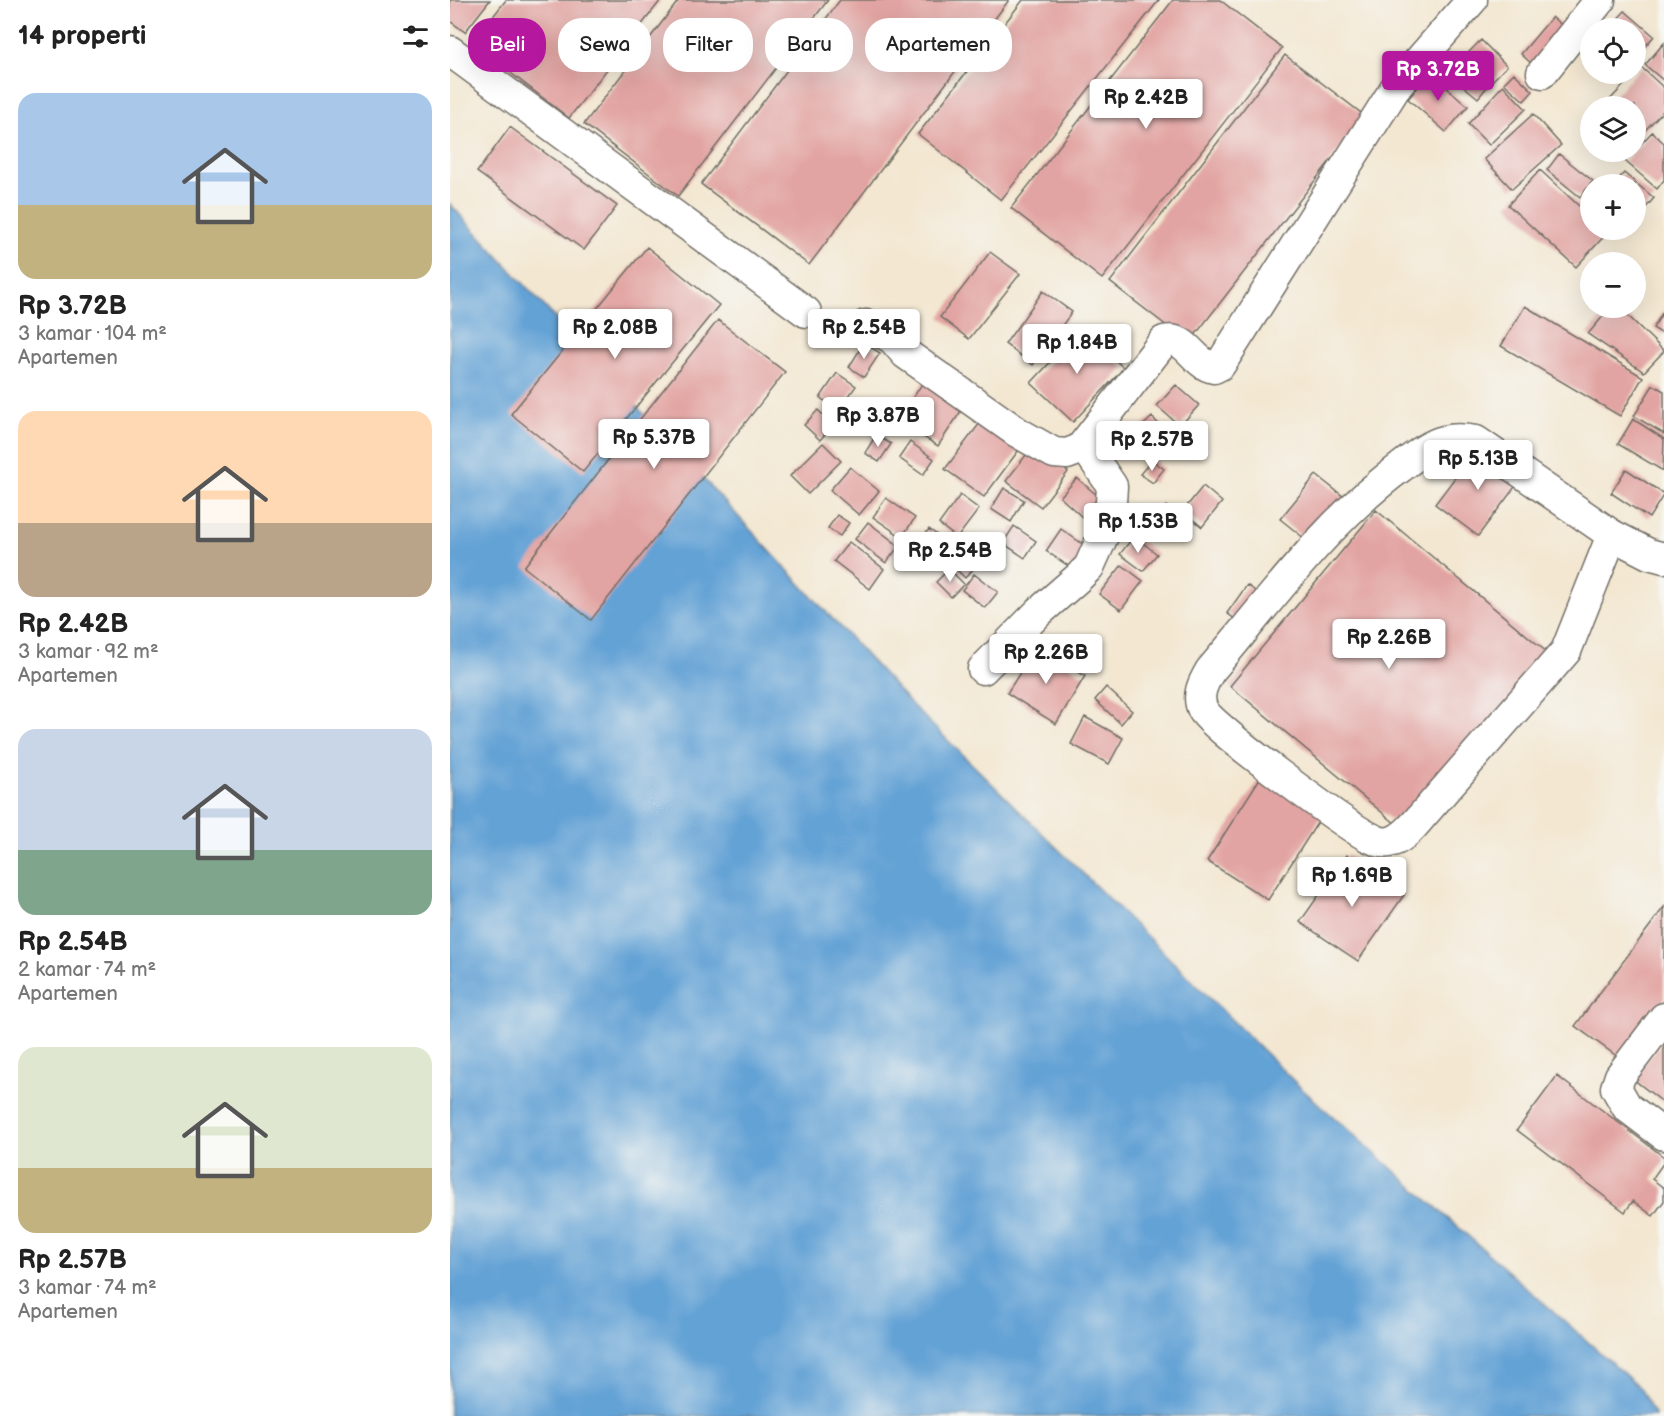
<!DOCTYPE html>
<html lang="id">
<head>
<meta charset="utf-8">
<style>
  :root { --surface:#fff; --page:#f6f6f6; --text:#222; --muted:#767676; --accent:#b5179e }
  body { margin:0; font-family:"Balsamiq Sans",sans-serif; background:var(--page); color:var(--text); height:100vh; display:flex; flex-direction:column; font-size:22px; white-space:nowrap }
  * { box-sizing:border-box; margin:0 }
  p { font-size:20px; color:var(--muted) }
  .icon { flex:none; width:33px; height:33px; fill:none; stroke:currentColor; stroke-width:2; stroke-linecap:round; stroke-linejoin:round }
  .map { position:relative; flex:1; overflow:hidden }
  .sheet { display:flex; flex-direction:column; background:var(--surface); width:450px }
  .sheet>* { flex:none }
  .hud { position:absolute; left:18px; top:18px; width:570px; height:54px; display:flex; gap:12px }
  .fabs { position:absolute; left:1130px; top:18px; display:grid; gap:12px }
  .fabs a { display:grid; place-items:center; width:66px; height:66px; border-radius:50%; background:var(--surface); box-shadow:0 6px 24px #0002; font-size:30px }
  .price { position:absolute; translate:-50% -51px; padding:0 14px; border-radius:6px; background:#fff; color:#222; font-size:20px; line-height:39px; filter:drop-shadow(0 2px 3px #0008) }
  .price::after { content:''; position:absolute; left:50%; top:36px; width:18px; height:14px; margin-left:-9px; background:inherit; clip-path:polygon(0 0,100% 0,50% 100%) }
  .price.active { background:var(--accent); color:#fff }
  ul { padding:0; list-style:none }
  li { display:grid; align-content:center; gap:12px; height:318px; padding:0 18px }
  li span { display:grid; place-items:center; height:186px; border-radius:18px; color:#555 }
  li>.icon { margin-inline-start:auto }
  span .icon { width:108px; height:108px; fill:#fffc; stroke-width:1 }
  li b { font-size:26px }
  h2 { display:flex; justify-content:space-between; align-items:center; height:72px; padding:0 18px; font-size:26px }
  .pill { padding:0 21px; border-radius:24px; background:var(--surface); box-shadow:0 6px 24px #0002; font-size:21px; line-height:54px }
  .pill.active { background:var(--accent); color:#fff }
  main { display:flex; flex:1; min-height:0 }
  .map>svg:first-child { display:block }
</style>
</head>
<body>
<main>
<section class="sheet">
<h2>14 properti<svg class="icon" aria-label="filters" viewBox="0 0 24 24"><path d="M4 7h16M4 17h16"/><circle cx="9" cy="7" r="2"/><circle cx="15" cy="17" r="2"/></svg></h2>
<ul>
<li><span style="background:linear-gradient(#a9c7e8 60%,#c2b280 0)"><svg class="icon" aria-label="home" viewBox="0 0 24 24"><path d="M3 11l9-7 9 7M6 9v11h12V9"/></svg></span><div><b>Rp 3.72B</b><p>3 kamar · 104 m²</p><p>Apartemen</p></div></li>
<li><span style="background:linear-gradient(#ffd9b3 60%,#b9a48a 0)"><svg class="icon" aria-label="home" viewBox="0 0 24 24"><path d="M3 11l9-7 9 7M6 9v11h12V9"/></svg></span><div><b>Rp 2.42B</b><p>3 kamar · 92 m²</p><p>Apartemen</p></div></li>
<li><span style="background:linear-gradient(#c9d6e8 65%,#7fa58c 0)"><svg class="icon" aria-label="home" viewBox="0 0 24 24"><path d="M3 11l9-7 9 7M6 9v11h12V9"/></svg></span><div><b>Rp 2.54B</b><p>2 kamar · 74 m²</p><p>Apartemen</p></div></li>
<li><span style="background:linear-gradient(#dfe7d0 65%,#c2b280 0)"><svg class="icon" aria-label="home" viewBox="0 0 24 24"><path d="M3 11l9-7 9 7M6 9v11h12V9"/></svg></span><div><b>Rp 2.57B</b><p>3 kamar · 74 m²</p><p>Apartemen</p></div></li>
</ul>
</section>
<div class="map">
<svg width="1214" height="1416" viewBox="0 0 1214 1416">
  <rect width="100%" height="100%" fill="#f6f6f2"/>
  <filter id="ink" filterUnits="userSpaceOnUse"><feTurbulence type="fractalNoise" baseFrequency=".0167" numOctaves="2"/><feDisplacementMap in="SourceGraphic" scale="12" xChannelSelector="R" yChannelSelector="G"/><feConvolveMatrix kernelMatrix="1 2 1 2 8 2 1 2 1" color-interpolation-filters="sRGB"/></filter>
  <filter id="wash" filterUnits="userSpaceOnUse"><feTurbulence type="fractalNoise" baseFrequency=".008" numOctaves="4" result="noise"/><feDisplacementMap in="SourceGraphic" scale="24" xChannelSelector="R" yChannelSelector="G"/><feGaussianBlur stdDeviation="1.35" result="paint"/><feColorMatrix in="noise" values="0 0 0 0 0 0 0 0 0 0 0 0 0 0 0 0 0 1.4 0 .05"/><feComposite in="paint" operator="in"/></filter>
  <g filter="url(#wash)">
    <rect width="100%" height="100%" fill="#f3e7d1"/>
    <path fill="#63a2d5" stroke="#476680" stroke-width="1.5" d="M0,204L464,707L852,1089L1190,1388L1205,1416H0Z"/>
    <g id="blocks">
      <path fill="#e2a4a2" d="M0,0H40L15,32L0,21Z
        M56,0H211L119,118L22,43Z
        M229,0H378L228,196L134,124Z
        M390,0H559L359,265L251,184Z
        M573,0H709L551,200L468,134Z
        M723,0H770L832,48L652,279L561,208Z
        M1175,11L1204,36L1185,58V28H1159Z
        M1102,17L1115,28L1083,65L1071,54Z
        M1031,40L1057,66L1041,82L1015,56Z
        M1214,43V81L1195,65Z
        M998,53L1038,86L1028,98L988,65Z
        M835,55L915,116L739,343L660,282Z
        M1191,67L1214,88V110L1185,141V106H1154Z
        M980,73L1018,106L996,132L958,99Z
        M1064,73L1083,91L1074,101L1054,83Z
        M1053,85L1076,109L1039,145L1018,124Z
        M1083,114L1111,145L1062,189L1034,159Z
        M60,127L167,206L134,250L27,172Z
        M1202,132L1214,143V180L1207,189L1175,161Z
        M1109,154L1143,181L1130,197L1097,170Z
        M1090,170L1140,216V230H1154L1158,232L1126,267L1058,205Z
        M1174,173L1204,198L1185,220V184H1164Z
        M197,247L269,305L133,472L61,414Z
        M540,252L570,274L519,339L490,317Z
        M593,291L622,312L583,365L555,344Z
        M1075,306L1193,377L1170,416L1051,346Z
        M1160,308H1170L1214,351L1194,372L1138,334Z
        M1214,310V335L1203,328Z
        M268,320L335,372L141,620L74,567Z
        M631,329L674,368L623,422L581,383Z
        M414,343L430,353L414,377L399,367Z
        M387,373L406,386L389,410L370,398Z
        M477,376L517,402L488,446L448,421Z
        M726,385L749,405L730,426L707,406Z
        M1203,385L1214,391V434L1184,416Z
        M368,410L383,425L370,440L354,425Z
        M536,415L574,443L534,497L495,469Z
        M702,417L721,437L704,454L685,433Z
        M1183,419L1214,439L1213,471L1168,444Z
        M426,435L441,444L429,462L415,453Z
        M460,442L484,459L473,475L449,458Z
        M373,443L391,461L358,494L340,476Z
        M583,446L618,472L591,507L556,481Z
        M1028,447L1071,479L1028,536L985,504Z
        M702,460L714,469L703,483L690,474Z
        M400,467L429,491L409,515L380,490Z
        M1176,469L1214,494L1199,518L1161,493Z
        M866,475L899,501L864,546L830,519Z
        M627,478L649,497L632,517L610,497Z
        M753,486L772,502L752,527L733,511Z
        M554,488L574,500L561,522L541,509Z
        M510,495L529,509L507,538L489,524Z
        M436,498L465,518L452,537L423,517Z
        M716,506L741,524L732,536L707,518Z
        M926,510L1098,653L952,829L780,686Z
        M387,515L399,523L390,536L378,528Z
        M418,522L449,546L436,563L405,539Z
        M564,526L586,541L575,558L553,543Z
        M479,529L507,550L497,565L468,544Z
        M611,529L641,550L626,571L596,551Z
        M684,536L707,554L693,571L670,554Z
        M399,542L434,569L420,589L384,561Z
        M514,553L527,565L515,578L502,565Z
        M672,565L693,581L671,610L649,594Z
        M499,569L514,584L501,597L486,582Z
        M524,574L548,592L535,608L512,590Z
        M797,585L815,598L794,626L777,613Z
        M587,646L635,676L606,724L557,693Z
        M656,687L682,711L671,724L645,700Z
        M635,717L673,738L659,764L621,744Z
        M812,775L873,814L818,900L757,861Z
        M897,855L954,895L908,961L850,922Z
        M1214,907V1009L1175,1062L1125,1026Z
        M1214,1040V1103L1183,1079Z
        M1107,1076L1214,1157V1162L1202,1179L1214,1188V1201L1203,1216L1183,1201L1175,1212L1067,1130Z"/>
    </g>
  </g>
  <g filter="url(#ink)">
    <use href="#blocks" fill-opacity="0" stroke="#716d65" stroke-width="1.5"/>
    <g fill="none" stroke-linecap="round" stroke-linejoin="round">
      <defs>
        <path id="minor" d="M0,51L356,312
          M1092,73L1150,0
          M416,325L442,338L456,354L567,432L604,453L617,454L630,449L714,341C737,335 743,364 764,368L770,365L946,87L1022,0
          M1162,535L1116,651L971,817C963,826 952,840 939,842C932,844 923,839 917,836C893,823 762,728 753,710C746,696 753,683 760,671C820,601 876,522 951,467C964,457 978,445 994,441C1005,438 1015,439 1026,441L1162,535L1199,554L1214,558
          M533,669L589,612L629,577L639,567L653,536L660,520L662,486L634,445
          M1214,1018L1170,1076L1166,1088L1177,1107L1214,1135"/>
      </defs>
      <use href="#minor" stroke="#716d65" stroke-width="33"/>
      <use href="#minor" stroke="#fff" stroke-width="30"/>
    </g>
  </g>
</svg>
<div class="fabs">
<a><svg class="icon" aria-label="locate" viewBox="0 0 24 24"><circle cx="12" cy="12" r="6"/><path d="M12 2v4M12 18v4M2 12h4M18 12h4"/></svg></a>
<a><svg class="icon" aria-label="layers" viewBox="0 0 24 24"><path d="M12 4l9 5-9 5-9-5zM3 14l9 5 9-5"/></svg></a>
<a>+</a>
<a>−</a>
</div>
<b class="price active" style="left:988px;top:102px">Rp 3.72B</b>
<b class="price" style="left:696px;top:130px">Rp 2.42B</b>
<b class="price" style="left:165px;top:360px">Rp 2.08B</b>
<b class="price" style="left:414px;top:360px">Rp 2.54B</b>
<b class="price" style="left:627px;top:375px">Rp 1.84B</b>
<b class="price" style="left:428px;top:448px">Rp 3.87B</b>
<b class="price" style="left:204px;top:470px">Rp 5.37B</b>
<b class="price" style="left:702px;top:472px">Rp 2.57B</b>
<b class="price" style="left:1028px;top:491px">Rp 5.13B</b>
<b class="price" style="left:688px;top:554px">Rp 1.53B</b>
<b class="price" style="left:500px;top:583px">Rp 2.54B</b>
<b class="price" style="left:939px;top:670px">Rp 2.26B</b>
<b class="price" style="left:596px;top:685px">Rp 2.26B</b>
<b class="price" style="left:902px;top:908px">Rp 1.69B</b>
<div class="hud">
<a class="pill active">Beli</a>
<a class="pill">Sewa</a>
<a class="pill">Filter</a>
<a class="pill">Baru</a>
<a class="pill">Apartemen</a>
</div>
</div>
</main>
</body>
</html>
